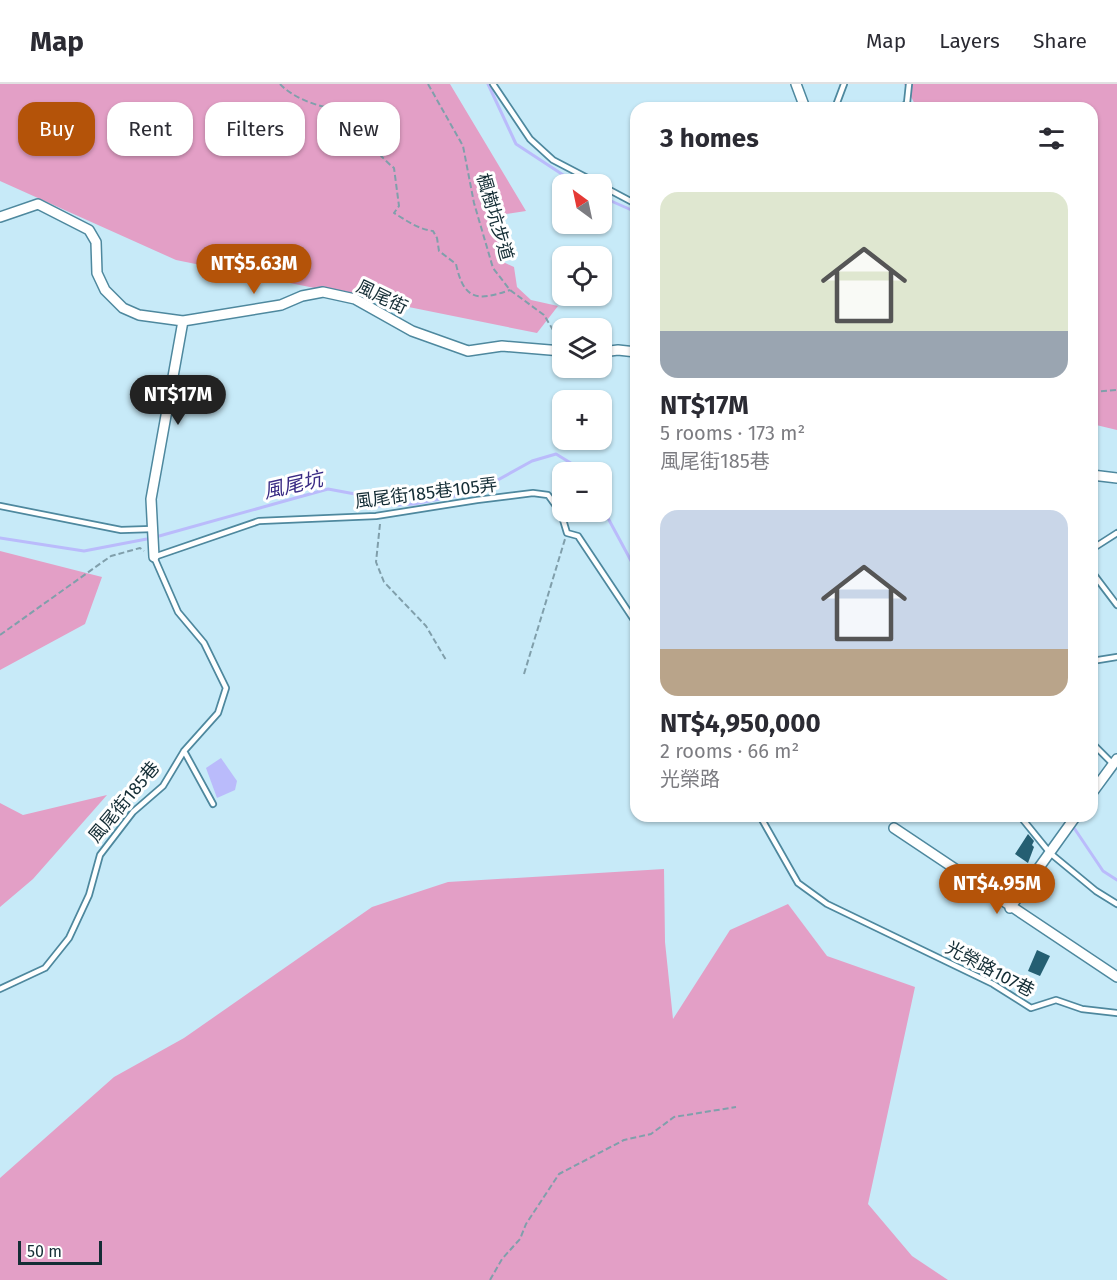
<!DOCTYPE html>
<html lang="en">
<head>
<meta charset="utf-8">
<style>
  :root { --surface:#fff; --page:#f2f2f3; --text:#2b2b33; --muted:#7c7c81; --line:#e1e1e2; --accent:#b45309 }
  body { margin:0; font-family:"Fira Sans","Noto Sans TC",sans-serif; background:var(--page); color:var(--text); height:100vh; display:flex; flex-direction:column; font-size:22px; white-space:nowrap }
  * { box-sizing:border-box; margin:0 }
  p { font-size:20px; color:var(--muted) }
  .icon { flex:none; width:33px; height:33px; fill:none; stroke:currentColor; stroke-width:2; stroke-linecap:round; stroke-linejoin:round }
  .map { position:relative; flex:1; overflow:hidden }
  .details { position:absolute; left:630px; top:18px; width:468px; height:720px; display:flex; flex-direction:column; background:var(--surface); border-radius:18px; box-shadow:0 2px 4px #0004 }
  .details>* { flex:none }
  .guide { position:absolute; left:18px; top:18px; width:522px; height:54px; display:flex; gap:12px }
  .needle { width:39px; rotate:327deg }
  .fabs { position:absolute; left:552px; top:90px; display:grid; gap:12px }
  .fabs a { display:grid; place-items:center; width:60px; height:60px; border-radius:12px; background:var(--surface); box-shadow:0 2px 4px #0004; font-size:30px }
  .scale { position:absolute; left:18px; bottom:15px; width:84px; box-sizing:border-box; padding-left:6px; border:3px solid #142d35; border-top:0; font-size:16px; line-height:21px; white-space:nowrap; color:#142d35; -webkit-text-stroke:4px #fff; paint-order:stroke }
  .price { position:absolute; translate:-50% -51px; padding:0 14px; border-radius:21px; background:var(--accent); color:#fff; font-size:20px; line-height:39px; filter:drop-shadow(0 2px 3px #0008) }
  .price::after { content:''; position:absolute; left:50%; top:36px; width:18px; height:14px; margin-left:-9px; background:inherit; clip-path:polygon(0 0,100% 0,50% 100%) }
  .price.on { background:#222; color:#fff }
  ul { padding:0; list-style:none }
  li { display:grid; align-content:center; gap:12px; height:318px; padding:0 30px }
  li span { display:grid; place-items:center; height:186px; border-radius:18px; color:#555 }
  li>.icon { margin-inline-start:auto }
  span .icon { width:108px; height:108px; fill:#fffc; stroke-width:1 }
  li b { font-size:26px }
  h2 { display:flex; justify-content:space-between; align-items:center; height:72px; padding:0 30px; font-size:26px }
  .tag { padding:0 21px; border-radius:18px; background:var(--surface); box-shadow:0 2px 4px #0004; font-size:21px; line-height:54px }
  .tag.on { background:var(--accent); color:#fff }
  header { display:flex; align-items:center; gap:36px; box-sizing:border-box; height:84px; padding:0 30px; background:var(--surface); border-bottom:2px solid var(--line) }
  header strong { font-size:28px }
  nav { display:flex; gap:33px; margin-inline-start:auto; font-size:21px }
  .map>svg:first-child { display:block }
</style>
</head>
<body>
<header>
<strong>Map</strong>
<nav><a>Map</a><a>Layers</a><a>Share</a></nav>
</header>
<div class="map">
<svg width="1117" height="1196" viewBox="0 0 1117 1196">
  <rect width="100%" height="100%" fill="#c7eaf8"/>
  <path fill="#e39fc6" d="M0,0H450L526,127L506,130L496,141L501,177L514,183L517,203L531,216L558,222L537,249L176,176L0,97Z
    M904,0H1117V346L1092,340V24H917Z
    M0,467L102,493L85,540L0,586Z
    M107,711L33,795L0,823V719L23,731Z
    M664,785L665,858L673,935L730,846L788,820L827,872L915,903L868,1120L912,1172L948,1196H0V1094L114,993L184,954L372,823L448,798Z"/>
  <path fill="#babbfb" d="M221,674L237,697L235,706L217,714L206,684Z"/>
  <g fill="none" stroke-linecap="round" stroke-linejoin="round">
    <path stroke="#babbfb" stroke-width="3" d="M488,0L516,60L577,100
      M602,113L636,128
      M602,423L636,486
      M0,454L84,467L152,454L328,405L355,410L378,422L414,420L476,408L532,377L556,370L574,381L579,388
      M1066,732L1103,787L1117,796"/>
  </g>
  <path fill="#255f72" d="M1028,750L1034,757L1032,761L1034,763L1028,779L1015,770Z
    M1037,866L1050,872L1040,892L1028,887Z"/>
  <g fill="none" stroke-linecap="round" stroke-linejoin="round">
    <defs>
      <path id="service" d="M493,0L530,55L553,76L599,100
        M835,24L844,0
        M901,24L907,19L909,0
        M602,102L636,120
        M0,422L121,446L152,445
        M1092,465L1117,449
        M1092,488L1117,521
        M1092,577L1117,573
        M1092,659L1113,680
        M184,667L213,720
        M760,732L798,799L827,820L993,900L1031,924L1056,916L1082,925L1117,929
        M1020,732L1050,769L1096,807L1117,820
        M0,905L45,884L69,854L89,811L100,771L133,728L163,702L184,667L218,629L226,604L204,559L178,528L154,473L259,437L376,432L477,416L533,409L548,411L561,429L567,449L578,452L636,539"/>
      <path id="minor" d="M796,0L805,24
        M0,133L38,120L89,146L96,158L97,189L105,206L123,224L139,231L183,237L281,221L302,212L323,208L355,215L412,247L468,267L502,262L562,267
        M602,268L618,266L636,268
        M1092,391L1117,394
        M154,473L151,415L183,237
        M1092,709L1117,675
        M894,744L1117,893
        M1010,824L1076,732"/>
    </defs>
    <use href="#service" stroke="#4e889e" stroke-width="8"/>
    <use href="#minor" stroke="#4e889e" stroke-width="12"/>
    <path stroke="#809fab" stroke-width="2" stroke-dasharray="6 3" stroke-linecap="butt" d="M280,0C293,14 318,23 337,25L343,36C353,40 381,74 394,84L399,122L394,129C407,137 418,145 433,147L437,154L439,167L456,180C464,217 478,217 510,206
      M428,0L463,62L474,119L493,184L510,206L544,231L559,256
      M636,283L631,291L636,309
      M1092,308L1117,306
      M380,440L376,478L384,498L426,542L446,576
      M0,551L111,472L140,464L144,467
      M524,590L565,455
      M490,1196L502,1175L520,1155L526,1140L559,1090L624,1056L651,1050L674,1033L736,1023"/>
    <use href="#service" stroke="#fff" stroke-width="4.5"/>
    <use href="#minor" stroke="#fff" stroke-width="9"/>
  </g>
  <g text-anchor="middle" stroke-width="6" stroke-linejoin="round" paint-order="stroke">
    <g font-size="18" fill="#142d35" stroke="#fff">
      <text transform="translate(495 133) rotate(74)" y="6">楓樹坑步道</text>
      <text transform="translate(382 213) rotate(26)" y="6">風尾街</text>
      <text transform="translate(426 409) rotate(-7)" y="6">風尾街185巷105弄</text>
      <text transform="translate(124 718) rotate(-50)" y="6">風尾街185巷</text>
      <text transform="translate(990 885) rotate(28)" y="6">光榮路107巷</text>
    </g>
    <g font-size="20" font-style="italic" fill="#392b84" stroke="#fff">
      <text transform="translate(293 401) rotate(-13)" y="7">風尾坑</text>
    </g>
  </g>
</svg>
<div class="fabs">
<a><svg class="needle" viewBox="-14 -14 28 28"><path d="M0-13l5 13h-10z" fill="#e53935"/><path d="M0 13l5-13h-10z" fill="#7c7c81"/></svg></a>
<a><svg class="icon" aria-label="locate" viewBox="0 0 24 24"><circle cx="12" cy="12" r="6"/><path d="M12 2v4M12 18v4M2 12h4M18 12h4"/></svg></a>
<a><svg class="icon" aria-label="layers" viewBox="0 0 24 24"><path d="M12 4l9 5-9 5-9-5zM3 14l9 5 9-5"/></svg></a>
<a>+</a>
<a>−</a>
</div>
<div class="scale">50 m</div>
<b class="price" style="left:254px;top:211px">NT$5.63M</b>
<b class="price on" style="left:178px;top:342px">NT$17M</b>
<b class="price" style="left:997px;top:831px">NT$4.95M</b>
<div class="guide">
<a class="tag on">Buy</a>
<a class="tag">Rent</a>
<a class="tag">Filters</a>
<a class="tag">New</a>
</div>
<section class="details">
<h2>3 homes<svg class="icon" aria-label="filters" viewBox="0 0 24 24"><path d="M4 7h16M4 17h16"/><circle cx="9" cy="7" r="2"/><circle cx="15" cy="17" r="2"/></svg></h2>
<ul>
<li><span style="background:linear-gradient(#dfe7d0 75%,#9aa5b1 0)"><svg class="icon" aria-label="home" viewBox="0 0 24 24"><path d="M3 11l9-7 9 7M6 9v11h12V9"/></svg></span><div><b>NT$17M</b><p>5 rooms · 173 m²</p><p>風尾街185巷</p></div></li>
<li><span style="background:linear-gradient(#c9d6e8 75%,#b9a48a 0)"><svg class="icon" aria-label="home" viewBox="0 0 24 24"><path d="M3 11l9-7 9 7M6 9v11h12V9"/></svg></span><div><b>NT$4,950,000</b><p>2 rooms · 66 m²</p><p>光榮路</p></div></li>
</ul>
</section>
</div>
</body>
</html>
